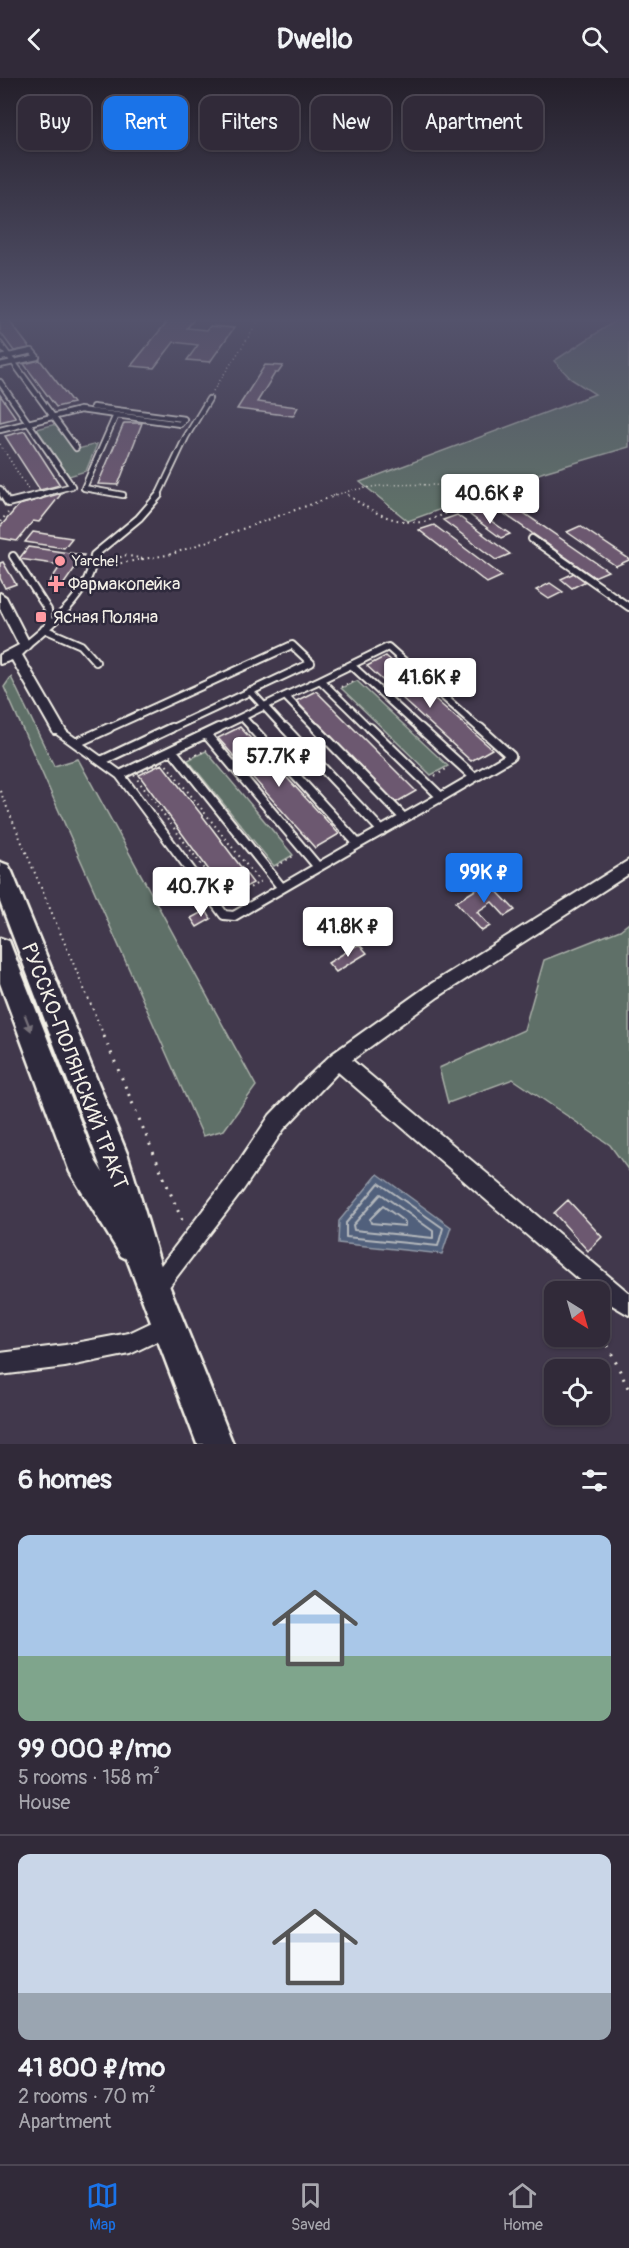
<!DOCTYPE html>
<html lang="en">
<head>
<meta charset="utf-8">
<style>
  :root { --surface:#312a39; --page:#3d3644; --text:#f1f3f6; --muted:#a8a7ae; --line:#4c4653; --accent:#1a73e8 }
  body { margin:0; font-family:Pangolin,sans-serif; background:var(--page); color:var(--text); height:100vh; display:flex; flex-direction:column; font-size:22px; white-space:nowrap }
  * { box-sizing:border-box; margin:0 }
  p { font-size:20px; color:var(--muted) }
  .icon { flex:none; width:33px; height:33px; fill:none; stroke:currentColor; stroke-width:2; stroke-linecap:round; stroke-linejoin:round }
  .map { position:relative; height:1366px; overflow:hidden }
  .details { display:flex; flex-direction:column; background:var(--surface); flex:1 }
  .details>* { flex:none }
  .banner { position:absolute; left:18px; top:18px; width:594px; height:54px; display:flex; gap:12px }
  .needle { width:39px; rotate:143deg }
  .controls { position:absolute; left:544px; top:1203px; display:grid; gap:12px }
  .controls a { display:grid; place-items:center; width:66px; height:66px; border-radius:12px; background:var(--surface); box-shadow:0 2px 4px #0004,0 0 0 2px var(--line); font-size:30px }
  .price { position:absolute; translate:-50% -51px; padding:0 14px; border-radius:6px; background:#fff; color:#222; font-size:20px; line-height:39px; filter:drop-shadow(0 2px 3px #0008) }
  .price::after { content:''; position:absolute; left:50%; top:36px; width:18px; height:14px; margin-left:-9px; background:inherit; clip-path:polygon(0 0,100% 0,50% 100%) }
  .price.current { background:var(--accent); color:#fff }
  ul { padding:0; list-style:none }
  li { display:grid; align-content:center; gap:12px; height:318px; padding:0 18px }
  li+li { border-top:2px solid var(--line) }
  li span { display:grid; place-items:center; height:186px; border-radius:12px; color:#555 }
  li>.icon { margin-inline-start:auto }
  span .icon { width:108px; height:108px; fill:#fffc; stroke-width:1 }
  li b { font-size:26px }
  h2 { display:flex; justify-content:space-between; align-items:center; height:72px; padding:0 18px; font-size:26px }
  .chip { padding:0 21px; border-radius:12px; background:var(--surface); box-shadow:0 2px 4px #0004,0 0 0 2px var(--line); font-size:21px; line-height:54px }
  .chip.current { background:var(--accent); color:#fff }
  header { display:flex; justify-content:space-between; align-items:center; height:78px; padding:0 18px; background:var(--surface); font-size:27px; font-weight:700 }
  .menu { display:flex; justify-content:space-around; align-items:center; height:84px; border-top:2px solid var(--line); background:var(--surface); font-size:16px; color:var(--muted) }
  .menu a { display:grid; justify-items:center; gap:3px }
  .menu .current { color:var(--accent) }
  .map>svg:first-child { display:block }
</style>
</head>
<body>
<header><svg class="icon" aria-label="back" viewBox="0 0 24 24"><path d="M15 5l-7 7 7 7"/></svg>Dwello<svg class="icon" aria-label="search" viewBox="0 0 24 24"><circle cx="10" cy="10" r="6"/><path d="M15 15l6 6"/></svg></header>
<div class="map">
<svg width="629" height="1366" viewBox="0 0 629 1366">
  <rect width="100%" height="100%" fill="#41384c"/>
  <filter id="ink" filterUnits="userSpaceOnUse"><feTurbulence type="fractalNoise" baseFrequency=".0167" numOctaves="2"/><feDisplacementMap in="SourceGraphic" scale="12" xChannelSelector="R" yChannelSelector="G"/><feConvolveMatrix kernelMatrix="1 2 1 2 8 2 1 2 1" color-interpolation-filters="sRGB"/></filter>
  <g filter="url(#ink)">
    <path fill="#5e6f67" stroke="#a9b0a8" stroke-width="1.5" d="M620,240H629V369L544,394L408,443L360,404L595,316L571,301L554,283Z
      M56,346L74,372L97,366L86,393L69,398L37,351Z
      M11,599L54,688L78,681L256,1008L224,1052L203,1058L4,609Z
      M357,603L448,688L431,697L341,610Z
      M206,673L293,777L274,788L188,682Z
      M629,845V1093L610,1067L513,1001L448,1025L439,990L524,952L544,882L620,852Z"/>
    <path fill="#51607b" stroke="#929aa7" stroke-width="1.5" d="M378,1096L451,1149L442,1176L338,1165L339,1143Z"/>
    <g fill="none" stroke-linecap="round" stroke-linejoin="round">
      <path stroke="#b3b7bc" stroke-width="2" d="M379,1105L443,1150L438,1168L346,1159V1145Z
        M381,1116L433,1153V1160L354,1152L353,1147Z
        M383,1128L405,1144V1148L371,1145L370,1141Z"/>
    </g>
    <path fill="#6c586f" stroke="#f4f1e8" stroke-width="1.5" d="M0,240H7L30,270L14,273L0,254Z
      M170,240H195L187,250L207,252L210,248L234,250L210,284L187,282L198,267L174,264L154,290L131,288Z
      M40,282L73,325L56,329L24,286Z
      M265,287L283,288L278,295H275L257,324L298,329L293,338L237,331Z
      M0,317L16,340L0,344Z
      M124,345H142L118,407L98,406Z
      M25,353L60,407L40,412L5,358Z
      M517,414L534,425L527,428L510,417Z
      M62,415L39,444L33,443L17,463L0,460V449L19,427Z
      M502,420L608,493L594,499L489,425Z
      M478,434L510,456L501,460L470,437Z
      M457,437L510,476L496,482L443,442Z
      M434,447L502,498L487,505L419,452Z
      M580,448L629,481V482L616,488L567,454Z
      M33,454L72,460L64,470L25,464Z
      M28,469L84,477L61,510L47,508L61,487L19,481Z
      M3,484L16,506L5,510L0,500V485Z
      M574,495L586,503L572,510L561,501Z
      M550,505L563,514L549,521L536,512Z
      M386,578L492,671L471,683L367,588Z
      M316,613L416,713L395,725L296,623Z
      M240,649L339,756L315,770L218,660Z
      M162,686L204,740L253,805L228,818L139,697Z
      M488,804L515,832L505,838L492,824L477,834L490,848L482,853L456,824Z
      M206,832L211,841L197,849L191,840Z
      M359,866L367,875L336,894L328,885Z
      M568,1122L602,1159L588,1173L554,1135Z"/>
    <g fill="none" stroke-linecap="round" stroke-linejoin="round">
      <defs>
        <path id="service-far2" d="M0,266L76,370
          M0,280L32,273L37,279
          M0,287L37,279
          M0,304L72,408L34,418
          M116,337L84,410L123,417
          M0,352L80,332L180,346L184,341L93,329
          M0,411L4,418
          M158,418L186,359L209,321"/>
        <path id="service-far1" d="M3,417L8,425L40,417
          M532,461L629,529
          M13,478L48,532L49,547
          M44,551L81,567L96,584
          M25,568C53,544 90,517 94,477L139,440L159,417
          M351,587L422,652
          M320,602L388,569L481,652
          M250,613L286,652
          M285,618L320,602L371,652
          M242,639L285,618L318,652
          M105,652L292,567L311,585L168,652
          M215,652L242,639L254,652"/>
        <path id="service" d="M285,650L382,753
          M316,650L404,740L358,766
          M370,650L441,719L404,740
          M420,650L474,699
          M59,653L120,697L172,672L282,810
          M206,656L318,789
          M76,665L109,650
          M172,672L218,650
          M101,683L171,650
          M120,697L224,837L234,838L358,766L252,650
          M441,719L511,678L480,650"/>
        <path id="minor" d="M0,515L6,519L31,568L22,577L66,653L64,656H54L12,582L0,586V577L19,567L0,530Z
          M629,782V796L438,919L352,982L629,1215V1237L600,1220V1214H593L338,994L284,1051L243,1112L162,1218L155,1221L148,1218L145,1211L148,1204L229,1098L270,1037L300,1006L332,976L426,909Z
          M169,1236L176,1240L180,1247L176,1254L130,1276L65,1289L0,1297V1275L65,1267L129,1255Z"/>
        <path id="primary" d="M0,784L8,787L12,794L128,1078L160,1185L233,1366H197L127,1181L121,1178L70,1094L0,905V860L9,863L12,871L96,1084L103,1095L0,824Z"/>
      </defs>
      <use href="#service-far2" stroke="#f4f1e8" stroke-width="8"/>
      <use href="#service-far1" stroke="#f4f1e8" stroke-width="10"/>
      <use href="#service" stroke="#f4f1e8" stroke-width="12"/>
      <use href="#minor" stroke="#f4f1e8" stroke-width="4"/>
      <use href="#primary" stroke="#f4f1e8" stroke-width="5"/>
      <path stroke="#f4f1e8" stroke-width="1.5" stroke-dasharray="1 3" stroke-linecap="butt" d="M213,313L261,240
        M0,366L28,411
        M344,414L350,418
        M333,418C379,401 450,405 497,416
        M491,418L520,407"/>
      <path stroke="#f4f1e8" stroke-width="2" stroke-dasharray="1.5 4" stroke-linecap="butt" d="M348,417C372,434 393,446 424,444L495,417
        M0,444L8,435
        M106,488L124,477L144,481
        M99,489L172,476L337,417
        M341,609L355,602
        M191,679L207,672
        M163,683L169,690L260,804L228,822L134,697Z
        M435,698L448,690
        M0,713L105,960
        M277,788L295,777"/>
      <path stroke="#f4f1e8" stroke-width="3" stroke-dasharray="2 7" stroke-linecap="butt" d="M104,958L184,1147
        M600,1251L629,1312"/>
      <use href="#service-far2" stroke="#2f2a3d" stroke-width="4.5"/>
      <use href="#service-far1" stroke="#2f2a3d" stroke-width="6"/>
      <use href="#service" stroke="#2f2a3d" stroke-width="8"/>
      <use href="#minor" fill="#2f2a3d" fill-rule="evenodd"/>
      <use href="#primary" fill="#2f2a3d" fill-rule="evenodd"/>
    </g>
    <defs><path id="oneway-solid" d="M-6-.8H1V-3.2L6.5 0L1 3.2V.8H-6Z" transform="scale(1.5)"/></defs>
    <use fill="#747079" href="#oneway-solid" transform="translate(28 945) rotate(69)"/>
  </g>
  <linearGradient id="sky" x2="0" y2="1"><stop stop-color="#241f2a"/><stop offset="0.56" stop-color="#54536c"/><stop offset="1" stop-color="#54536c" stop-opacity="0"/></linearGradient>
  <rect width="629" height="432" fill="url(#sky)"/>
  <g fill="#ff9aa2" stroke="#2f2a3d" stroke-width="2">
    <circle cx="60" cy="483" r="6"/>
    <path d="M53 497h6v6h6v6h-6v6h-6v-6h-6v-6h6z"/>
    <rect x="35" y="533" width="12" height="12" rx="3"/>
  </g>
  <g text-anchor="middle" stroke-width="5" stroke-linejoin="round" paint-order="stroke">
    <g font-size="15" fill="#f4f1e8" stroke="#2f2a3d" text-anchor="start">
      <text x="72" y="488">Yarche!</text>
    </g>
    <g font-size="18" fill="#f4f1e8" stroke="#2f2a3d" text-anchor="start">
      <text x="68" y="512">Фармакопейка</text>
      <text x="53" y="545">Ясная Поляна</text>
    </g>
    <g font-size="21" fill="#f4f1e8" stroke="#2f2a3d">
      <text transform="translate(75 988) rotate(69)" y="7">РУССКО-ПОЛЯНСКИЙ ТРАКТ</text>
    </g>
  </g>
</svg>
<div class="controls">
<a><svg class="needle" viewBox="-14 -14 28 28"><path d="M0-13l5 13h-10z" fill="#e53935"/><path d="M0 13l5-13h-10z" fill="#a8a7ae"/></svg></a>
<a><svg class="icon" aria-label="locate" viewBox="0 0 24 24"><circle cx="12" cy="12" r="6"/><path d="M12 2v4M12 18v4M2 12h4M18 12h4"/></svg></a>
</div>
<b class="price" style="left:490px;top:447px">40.6K ₽</b>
<b class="price" style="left:430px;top:631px">41.6K ₽</b>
<b class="price" style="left:279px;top:710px">57.7K ₽</b>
<b class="price current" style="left:484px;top:826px">99K ₽</b>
<b class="price" style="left:201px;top:840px">40.7K ₽</b>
<b class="price" style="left:348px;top:880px">41.8K ₽</b>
<div class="banner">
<a class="chip">Buy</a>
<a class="chip current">Rent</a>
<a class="chip">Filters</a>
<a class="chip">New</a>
<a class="chip">Apartment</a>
</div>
</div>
<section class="details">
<h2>6 homes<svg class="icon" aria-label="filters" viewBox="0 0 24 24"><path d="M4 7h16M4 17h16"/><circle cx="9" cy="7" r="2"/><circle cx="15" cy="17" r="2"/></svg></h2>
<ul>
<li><span style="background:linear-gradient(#a9c7e8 65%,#7fa58c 0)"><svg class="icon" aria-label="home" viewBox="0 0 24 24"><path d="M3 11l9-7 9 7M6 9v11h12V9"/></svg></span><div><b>99 000 ₽/mo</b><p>5 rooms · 158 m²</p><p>House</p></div></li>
<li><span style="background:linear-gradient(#c9d6e8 75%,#9aa5b1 0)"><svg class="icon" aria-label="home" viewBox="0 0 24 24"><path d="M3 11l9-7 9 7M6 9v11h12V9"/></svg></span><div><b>41 800 ₽/mo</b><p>2 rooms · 70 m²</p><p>Apartment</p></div></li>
</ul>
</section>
<nav class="menu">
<a class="current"><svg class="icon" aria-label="map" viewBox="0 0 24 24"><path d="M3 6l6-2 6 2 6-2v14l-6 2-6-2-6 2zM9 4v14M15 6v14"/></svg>Map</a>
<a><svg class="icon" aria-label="saved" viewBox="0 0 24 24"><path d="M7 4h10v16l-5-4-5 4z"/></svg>Saved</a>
<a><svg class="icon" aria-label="home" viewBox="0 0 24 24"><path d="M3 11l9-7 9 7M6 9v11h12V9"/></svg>Home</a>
</nav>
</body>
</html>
